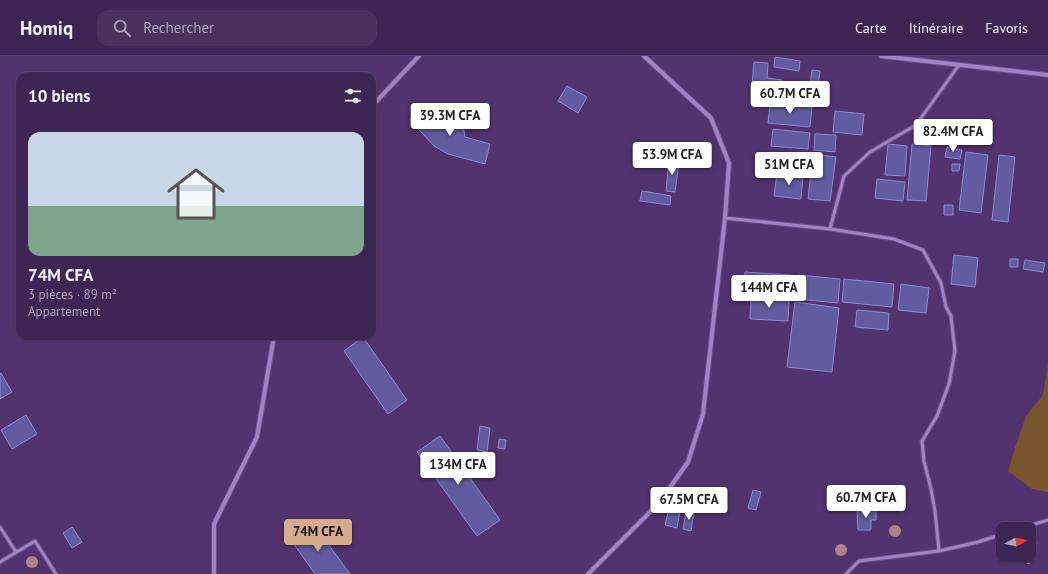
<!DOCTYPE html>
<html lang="fr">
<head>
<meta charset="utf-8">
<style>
  :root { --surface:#3e2654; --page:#49325e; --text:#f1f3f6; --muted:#ada5b8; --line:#57436b; --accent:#d6ab8b }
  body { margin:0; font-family:"PT Sans",sans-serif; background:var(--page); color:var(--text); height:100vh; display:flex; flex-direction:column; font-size:15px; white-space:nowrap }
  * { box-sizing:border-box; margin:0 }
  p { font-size:13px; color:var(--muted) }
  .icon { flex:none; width:22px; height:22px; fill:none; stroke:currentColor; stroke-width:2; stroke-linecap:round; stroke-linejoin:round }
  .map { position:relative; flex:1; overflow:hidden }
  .panel { position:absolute; left:16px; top:16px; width:360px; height:268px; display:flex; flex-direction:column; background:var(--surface); border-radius:12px; box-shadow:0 1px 3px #0004,0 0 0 1px var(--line) }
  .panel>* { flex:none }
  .needle { width:26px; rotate:82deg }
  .tools { position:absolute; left:996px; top:466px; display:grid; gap:8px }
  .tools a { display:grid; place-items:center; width:40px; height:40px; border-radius:8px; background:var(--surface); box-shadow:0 1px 3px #0004,0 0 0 1px var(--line); font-size:20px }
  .price { position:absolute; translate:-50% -34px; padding:0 9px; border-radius:4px; background:#fff; color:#222; font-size:13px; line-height:26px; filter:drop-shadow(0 1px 2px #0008) }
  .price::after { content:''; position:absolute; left:50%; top:24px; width:12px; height:9px; margin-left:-6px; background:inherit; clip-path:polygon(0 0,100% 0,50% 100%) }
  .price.active { background:var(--accent); color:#111 }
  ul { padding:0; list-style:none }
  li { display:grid; align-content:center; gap:8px; height:212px; padding:0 12px }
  li span { display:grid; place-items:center; height:124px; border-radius:12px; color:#555 }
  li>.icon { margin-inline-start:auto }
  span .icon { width:72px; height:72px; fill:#fffc; stroke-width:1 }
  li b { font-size:17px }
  h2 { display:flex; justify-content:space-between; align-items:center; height:48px; padding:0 12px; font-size:17px }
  header { display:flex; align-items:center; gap:24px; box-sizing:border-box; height:56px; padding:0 20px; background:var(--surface); border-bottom:1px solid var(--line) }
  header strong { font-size:19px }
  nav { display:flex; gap:22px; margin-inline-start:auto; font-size:14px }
  .search { width:280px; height:36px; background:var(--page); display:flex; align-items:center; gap:10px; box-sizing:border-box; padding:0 14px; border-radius:12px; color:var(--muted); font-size:15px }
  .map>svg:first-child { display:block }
</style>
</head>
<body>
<header>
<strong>Homiq</strong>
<div class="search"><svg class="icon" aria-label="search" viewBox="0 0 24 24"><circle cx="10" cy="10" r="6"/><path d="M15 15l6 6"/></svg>Rechercher</div>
<nav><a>Carte</a><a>Itinéraire</a><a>Favoris</a></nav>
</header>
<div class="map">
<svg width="1048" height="518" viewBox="0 0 1048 518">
  <rect width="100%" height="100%" fill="#523370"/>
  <path fill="#7a542c" d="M1048,308V436L1032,433L1008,415L1015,392L1026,360L1043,339Z"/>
  <path fill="#615c9f" stroke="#8d8ad1" d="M775,1L800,5L799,15L774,11Z
    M754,6L768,7L767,22L782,24L780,43L751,40Z
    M812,14L820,15L816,46L808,45Z
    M567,30L587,41L578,57L558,45Z
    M770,47L812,51L810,71L768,67Z
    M425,49L443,68L448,66L459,67L464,75L465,81L490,88L485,108L448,98L434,90L410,64Z
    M835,55L864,58L862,79L833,76Z
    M773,73L810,77L808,93L771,90Z
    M815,78L836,79L835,96L814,94Z
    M888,88L907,90L905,120L885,119Z
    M912,88L931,90L926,145L907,144Z
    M947,91L962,94L960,103L945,101Z
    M966,96L988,99L981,157L959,154Z
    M813,98L836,101L830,145L808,143Z
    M999,99L1015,101L1008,166L992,164Z
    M669,104L679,106L675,136L666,135Z
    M952,108H960L959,115H952Z
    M777,117L803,120L801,143L774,140Z
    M877,123L905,126L903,145L875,142Z
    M642,135L671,140L670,149L640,145Z
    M944,149H953V159H944Z
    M954,199L978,202L975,231L951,228Z
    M1010,203H1018V211H1010Z
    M1025,204L1045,207L1043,216L1023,213Z
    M745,216L791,219L788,240L744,236Z
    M799,219L840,223L838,247L797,243Z
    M844,223L894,228L892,251L842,246Z
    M901,228L929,232L926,257L898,254Z
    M751,241L789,244L788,265L750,263Z
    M795,246L839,252L832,316L787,311Z
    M857,254L889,257L888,274L855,271Z
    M363,281L407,344L388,358L344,295Z
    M1,317L12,336L0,343V318Z
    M26,359L37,378L12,393L1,374Z
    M480,370L490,372L487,396L477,394Z
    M440,380L500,464L477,480L417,396Z
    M499,383L506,384L505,393L498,392Z
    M753,434L761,436L756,454L748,452Z
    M669,452L680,455L677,472L665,469Z
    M876,454V464H871V474H858L857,455Z
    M686,455L694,456L691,475L683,473Z
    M313,467L350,518H315L291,484Z
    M72,471L82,486L72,492L63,477Z
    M1029,484L1037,487L1029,508L1022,505L1024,499H1029Z"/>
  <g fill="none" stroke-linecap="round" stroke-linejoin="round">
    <defs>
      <path id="lane" d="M959,9L916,69L870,96L844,120L830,173L894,183L923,194L941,227L946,251L951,260L955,295L949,328L937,360L922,385L924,405L931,433L935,455L939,495L978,486L1003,478
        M725,162L830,173
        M0,471L16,496
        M1019,473L1048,464
        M0,506L35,485L56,518
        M846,518L859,505L939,495"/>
      <path id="street" d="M881,0L1048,19
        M372,50L419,0
        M214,518V468L257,381L274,280
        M588,518L659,447L688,406L703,358L725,162L729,107L711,62L644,0"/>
    </defs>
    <use href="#lane" stroke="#694e83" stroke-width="5"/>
    <use href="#street" stroke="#694e83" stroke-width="6"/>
    <use href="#lane" stroke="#a282c6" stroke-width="3"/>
    <use href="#street" stroke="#a282c6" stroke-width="4"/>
  </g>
  <g fill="#ad8486">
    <circle cx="895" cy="475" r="6"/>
    <circle cx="841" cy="494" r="6"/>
    <circle cx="32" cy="506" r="6"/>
  </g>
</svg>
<div class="tools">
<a><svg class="needle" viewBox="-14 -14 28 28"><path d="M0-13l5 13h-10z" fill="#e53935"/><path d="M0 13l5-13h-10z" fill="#ada5b8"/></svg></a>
</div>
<b class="price" style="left:790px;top:59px">60.7M CFA</b>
<b class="price" style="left:450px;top:81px">39.3M CFA</b>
<b class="price" style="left:953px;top:97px">82.4M CFA</b>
<b class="price" style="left:672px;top:120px">53.9M CFA</b>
<b class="price" style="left:789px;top:130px">51M CFA</b>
<b class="price" style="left:769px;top:253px">144M CFA</b>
<b class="price" style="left:458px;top:430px">134M CFA</b>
<b class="price" style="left:866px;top:463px">60.7M CFA</b>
<b class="price" style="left:689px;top:465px">67.5M CFA</b>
<b class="price active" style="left:318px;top:497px">74M CFA</b>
<section class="panel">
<h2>10 biens<svg class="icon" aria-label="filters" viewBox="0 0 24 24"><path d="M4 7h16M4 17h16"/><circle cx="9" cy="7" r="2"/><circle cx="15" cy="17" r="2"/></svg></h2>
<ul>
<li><span style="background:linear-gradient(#c9d6e8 60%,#7fa58c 0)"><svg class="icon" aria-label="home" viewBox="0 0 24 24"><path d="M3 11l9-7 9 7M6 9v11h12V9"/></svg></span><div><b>74M CFA</b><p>3 pièces · 89 m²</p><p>Appartement</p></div></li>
</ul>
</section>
</div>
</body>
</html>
